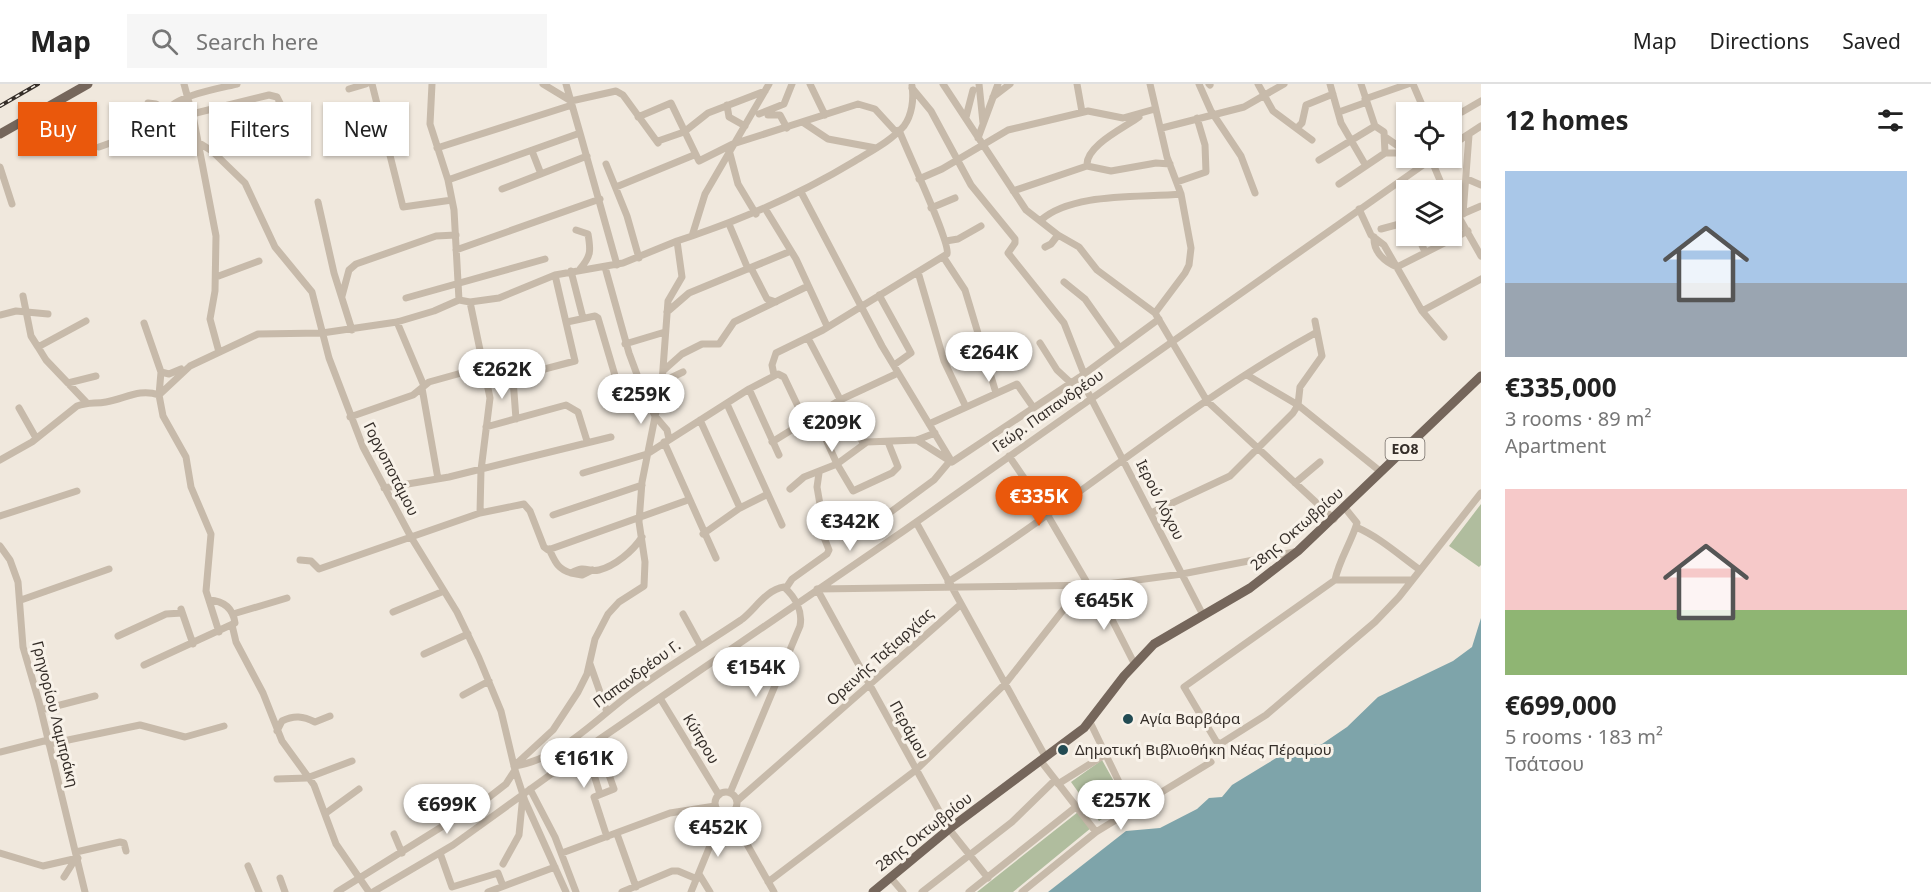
<!DOCTYPE html>
<html lang="en">
<head>
<meta charset="utf-8">
<style>
  :root { --surface:#fff; --page:#f6f6f6; --text:#222; --muted:#767676; --line:#e0e0e0; --accent:#ea580c }
  body { margin:0; font-family:"Noto Sans",sans-serif; background:var(--page); color:var(--text); height:100vh; display:flex; flex-direction:column; font-size:22px; white-space:nowrap }
  * { box-sizing:border-box; margin:0 }
  p { font-size:20px; color:var(--muted) }
  .icon { flex:none; width:33px; height:33px; fill:none; stroke:currentColor; stroke-width:2; stroke-linecap:round; stroke-linejoin:round }
  .map { position:relative; flex:1; overflow:hidden }
  .side { display:flex; flex-direction:column; background:var(--surface); width:450px }
  .side>* { flex:none }
  .guide { position:absolute; left:18px; top:18px; width:570px; height:54px; display:flex; gap:12px }
  .fabs { position:absolute; left:1396px; top:18px; display:grid; gap:12px }
  .fabs a { display:grid; place-items:center; width:66px; height:66px; border-radius:0px; background:var(--surface); box-shadow:0 2px 4px #0004; font-size:30px }
  .price { position:absolute; translate:-50% -51px; padding:0 14px; border-radius:21px; background:#fff; color:#222; font-size:20px; line-height:39px; filter:drop-shadow(0 2px 3px #0008) }
  .price::after { content:''; position:absolute; left:50%; top:36px; width:18px; height:14px; margin-left:-9px; background:inherit; clip-path:polygon(0 0,100% 0,50% 100%) }
  .price.current { background:var(--accent); color:#fff }
  ul { padding:0; list-style:none }
  li { display:grid; align-content:center; gap:12px; height:318px; padding:0 24px }
  li span { display:grid; place-items:center; height:186px; border-radius:0px; color:#555 }
  li>.icon { margin-inline-start:auto }
  span .icon { width:108px; height:108px; fill:#fffc; stroke-width:1 }
  li b { font-size:26px }
  h2 { display:flex; justify-content:space-between; align-items:center; height:72px; padding:0 24px; font-size:26px }
  .chip { padding:0 21px; border-radius:0px; background:var(--surface); box-shadow:0 2px 4px #0004; font-size:21px; line-height:54px }
  .chip.current { background:var(--accent); color:#fff }
  header { display:flex; align-items:center; gap:36px; box-sizing:border-box; height:84px; padding:0 30px; background:var(--surface); border-bottom:2px solid var(--line) }
  header strong { font-size:28px }
  nav { display:flex; gap:33px; margin-inline-start:auto; font-size:21px }
  .search { width:420px; height:54px; background:var(--page); display:flex; align-items:center; gap:15px; box-sizing:border-box; padding:0 21px; border-radius:0px; color:var(--muted); font-size:22px }
  main { display:flex; flex:1; min-height:0 }
  .map>svg:first-child { display:block }
</style>
</head>
<body>
<header>
<strong>Map</strong>
<div class="search"><svg class="icon" aria-label="search" viewBox="0 0 24 24"><circle cx="10" cy="10" r="6"/><path d="M15 15l6 6"/></svg>Search here</div>
<nav><a>Map</a><a>Directions</a><a>Saved</a></nav>
</header>
<main>
<div class="map">
<svg width="1481" height="808" viewBox="0 0 1481 808">
  <rect width="100%" height="100%" fill="#f0e8dd"/>
  <path fill="#b0bd9e" d="M1481,420V481L1479,483L1449,462Z
    M1102,676L1126,719L1099,737L1071,698Z
    M1078,728L1091,744L1013,808H977Z"/>
  <path fill="#7ea4aa" d="M1481,534V808H1048L1126,747L1160,744L1197,725L1209,714L1222,713L1232,701L1296,662L1322,660L1347,643L1378,613L1453,577L1472,563Z"/>
  <g fill="none" stroke-linecap="round" stroke-linejoin="round">
    <path stroke="#c7baaa" stroke-width="7" d="M184,0L194,37L216,152L215,207L210,235L219,268
      M372,0L403,123L452,116
      M432,0L430,40L448,96L454,126L459,216
      M543,0L571,17L616,7L623,11L658,59
      M566,0L580,49
      M810,0L825,31
      M943,0L1026,126L1058,151L1079,163L1097,186L1155,229L1207,317L1334,435
      M979,0L983,39
      M1077,0L1082,28
      M1150,0L1167,73L1181,110L1191,164L1189,181L1185,189L1155,229
      M1199,0L1211,27L1241,72L1255,109
      M1209,0L1210,1
      M1258,0L1273,27L1312,56
      M1330,0L1341,39L1366,82
      M1413,0L1425,28
      M912,4L931,27L971,101L1015,155V159L1008,169L1064,239L1084,290
      M349,5L366,0
      M993,13L1010,0
      M1365,15L1408,0
      M148,19L156,20L167,27L188,52L212,67L245,99L275,163L312,208L329,274L363,363L411,453L457,528L479,574L501,627L515,686L525,717L566,808
      M727,21L729,33L745,42
      M167,27C174,12 221,4 237,0
      M1339,28L1367,18
      M1452,29L1462,28L1481,17
      M192,30L269,11L277,13L282,23
      M759,30L784,20L792,0
      M768,31H780L787,44
      M638,33L671,19L699,77L733,60L858,20L875,25L897,49
      M966,33L973,6
      M804,39L828,55L876,64
      M1298,43L1302,39L1306,21L1333,10
      M1162,44L1244,23L1284,0
      M1385,53L1398,62L1407,63
      M978,54L998,0
      M658,57L684,48L708,29L765,7
      M1452,61L1481,42
      M99,63L175,36
      M437,64L572,21
      M729,66L738,100L756,130
      M532,67L541,90
      M1385,69H1396L1407,63
      M1431,75L1444,106
      M1319,76L1375,42L1361,0
      M606,80L627,132L639,174
      M1087,82C1085,62 1124,44 1139,33
      M0,83L12,120
      M919,95L942,85L1008,46L1088,27L1123,34L1155,25
      M1467,95L1481,101
      M448,96L580,49L617,181
      M1177,98L1206,88L1205,61L1197,34
      M1339,100L1385,69L1384,48L1375,42
      M616,103L694,71
      M502,105L587,72
      M1013,107L1087,82L1111,87L1156,79L1170,80
      M801,108L882,262L952,378L1080,293L1159,235
      M318,118L334,189L352,246
      M1452,121L1481,172
      M931,124L955,114
      M1359,125L1371,151L1384,161L1422,227L1444,253
      M766,126L796,175L827,242
      M1463,130L1469,51
      M1460,131L1481,122
      M1041,136C1073,108 1140,114 1181,110
      M729,140L748,185
      M1381,145L1407,138
      M576,146L588,150C591,167 591,172 580,185
      M692,152C751,132 802,109 855,77C871,67 891,57 904,42C912,31 914,15 912,2
      M1418,152L1425,168
      M1374,153C1373,168 1385,178 1397,183L1468,147
      M946,157L958,155L981,142
      M1045,163L1051,160L1058,151
      M456,166L600,115
      M944,174L965,206L996,309
      M605,183L629,269L642,304L655,332L667,346L669,355
      M751,184L767,215L776,218
      M571,187L583,234
      M918,188L944,277L966,323
      M216,193L259,177
      M1064,198L1085,215L1119,263
      M879,211L911,269L894,281
      M23,212L31,252L38,263
      M342,212L349,186L356,180L436,152L456,151
      M406,214L545,175
      M1422,227L1481,195
      M667,228L689,209L791,167
      M0,231L16,227L48,230
      M86,237L38,263L46,276L86,318
      M397,238L424,302
      M567,238L595,232L598,234L624,322
      M144,239L161,288L159,311L163,332L186,373L191,403L211,450L206,507L219,548
      M808,254L863,359
      M1040,259L1057,286L1071,299
      M625,260L665,248
      M663,287L682,270L702,260H719L734,238L808,202
      M161,288L169,290L181,285
      M774,291L772,281L776,269L823,246L947,170C951,159 906,65 899,46
      M1247,291L1298,321L1381,388
      M1080,293L1203,531
      M513,295L516,335
      M638,295L662,298L683,288
      M68,299L96,292
      M487,300L575,277L555,191
      M422,304L438,395
      M749,305L779,371
      M620,313L642,304
      M727,320L782,441
      M19,324L36,354
      M815,331L837,380L853,407L892,389L898,383L888,358
      M350,333L413,311L429,298L483,283
      M700,336L740,424
      M929,340L1017,300L1033,323
      M486,343L566,321L578,328L587,357
      M664,358L716,474
      M772,358L840,316L898,289
      M1009,372L1037,413L1089,502L1099,510L1134,579
      M0,376L32,358L77,322C88,318 95,320 106,318C125,315 139,304 159,311L190,282L258,250L322,249L397,238L434,227L459,216L470,218L499,214L555,191L623,179L677,157
      M583,389L647,370L749,305L778,290L784,293L805,337
      M819,389L817,403L822,432L841,442L873,441L934,396L950,377L917,356
      M1295,399L1320,378
      M384,404L449,393L611,353
      M790,405L804,393L837,380L867,358L917,356L935,349
      M480,429L524,420L530,427L544,463L548,466L688,416
      M1151,429L1230,392L1293,329L1298,321L1300,303L1322,272L1315,237
      M553,431L642,401
      M0,432L77,407
      M916,438L1045,672
      M1356,443C1379,453 1398,470 1420,486
      M703,450L740,424L768,410
      M0,462L10,476L18,498L23,563L39,618L85,808
      M549,465C555,477 557,485 571,489C587,480 586,489 599,486C615,482 633,467 642,453
      M300,476L311,477L319,485L480,429L481,386L490,314L470,218
      M571,489L582,491L592,486
      M1335,496C1339,476 1351,459 1357,439L1345,424
      M1411,496H1335L1184,603L1216,657L1220,660L1266,631L1375,538L1399,513L1481,409
      M948,498C1074,419 1186,320 1317,248
      M786,504L792,495L827,470L829,466L823,451L820,431
      M817,505L1100,501L1182,490L1294,468
      M817,505L949,745L988,794
      M21,516L109,485
      M181,525L193,560
      M393,528L444,507
      M233,530L287,514
      M683,530L700,561
      M232,541L236,558L263,609L282,657L314,701L336,760L369,808
      M118,552L166,530L182,529
      M424,570L468,550
      M590,580L607,628
      M144,581L235,539C233,524 224,517 209,516
      M463,611L489,597
      M660,614L719,711
      M41,626L95,612
      M1090,638L1132,725
      M277,647L282,637C294,631 303,632 315,638L330,632
      M597,657L614,705L594,713L607,753
      M49,660L140,641L185,653L224,642
      M586,665L600,710
      M0,668L48,656
      M1040,676L1096,748
      M514,682L553,646L578,608L587,590L595,555L608,530L619,518L644,502L645,478L639,438L642,398L662,298L668,217L682,193L677,157L692,152L705,110L769,0
      M515,682C560,675 595,636 630,610C666,583 704,561 741,536C755,526 765,506 784,503C795,513 803,527 800,542L730,709
      M277,695L307,694L352,677
      M1058,700L1106,670
      M530,705L555,753L576,808
      M715 719a11 11 0 1 1 22 0a11 11 0 1 1-22 0Z
      M737,717L960,521
      M326,729L359,705
      M730,730L774,808
      M394,750L402,769
      M617,750L636,803
      M76,768L120,758L124,759L126,767
      M0,769L43,782L78,774
      M440,769L452,803L498,789L503,802
      M562,769L670,729L715,722
      M503,780L519,751L523,710
      M248,782L259,808
      M699,790L710,808
      M64,793L76,774
      M280,794L285,808
      M891,794L903,808
      M768,798L916,686L1005,600L1082,502
      M337,808L488,714L506,700L515,686
      M373,808L453,761L597,657L905,446L1433,74
      M488,808L555,783
      M622,808L672,787H678L697,795
      M691,808L723,730
      M922,808L1012,738L1055,696
      M969,808L1077,722
      M1022,808L1096,748L1211,678"/>
    <path stroke="#75665b" stroke-width="9" d="M0,50L88,0
      M873,808L949,745L1084,644L1124,592L1154,560L1250,504L1298,467L1481,292"/>
    <defs>
      <path id="rail" d="M0,22L38,0"/>
    </defs>
    <use href="#rail" stroke="#352e29" stroke-width="4"/>
    <use href="#rail" stroke="#f8f2e9" stroke-width="1.5" stroke-dasharray="4.5" stroke-linecap="butt"/>
  </g>
  <g fill="#224b53" stroke="#f8f2e9" stroke-width="2">
    <circle cx="1128" cy="635" r="6"/>
    <circle cx="1063" cy="666" r="6"/>
  </g>
  <g text-anchor="middle" stroke-width="6" stroke-linejoin="round" paint-order="stroke">
    <rect fill="#f8f2e9" stroke="#706963" stroke-width="1.5" x="1385.5" y="354" width="39" height="22" rx="4.5"/>
    <g font-size="14" font-weight="bold" fill="#352e29">
      <text x="1405" y="370">ΕΟ8</text>
    </g>
    <g font-size="15" fill="#352e29" stroke="#f8f2e9">
      <text transform="translate(1048 327) rotate(-35)" y="5">Γεώρ. Παπανδρέου</text>
      <text transform="translate(391 385) rotate(63)" y="5">Γοργοποτάμου</text>
      <text transform="translate(1160 416) rotate(63)" y="5">Ιερού Λόχου</text>
      <text transform="translate(1297 445) rotate(-41)" y="5">28ης Οκτωβρίου</text>
      <text transform="translate(880 573) rotate(-42)" y="5">Ορεινής Ταξιαρχίας</text>
      <text transform="translate(637 590) rotate(-36)" y="5">Παπανδρέου Γ.</text>
      <text transform="translate(55 630) rotate(76)" y="5">Γρηγορίου Λαμπράκη</text>
      <text transform="translate(909 646) rotate(61)" y="5">Περάμου</text>
      <text transform="translate(701 655) rotate(59)" y="5">Κύπρου</text>
      <text transform="translate(924 748) rotate(-38)" y="5">28ης Οκτωβρίου</text>
    </g>
    <g font-size="15" fill="#352e29" stroke="#f8f2e9" text-anchor="start">
      <text x="1140" y="640">Αγία Βαρβάρα</text>
      <text x="1075" y="671">Δημοτική Βιβλιοθήκη Νέας Πέραμου</text>
    </g>
  </g>
</svg>
<div class="fabs">
<a><svg class="icon" aria-label="locate" viewBox="0 0 24 24"><circle cx="12" cy="12" r="6"/><path d="M12 2v4M12 18v4M2 12h4M18 12h4"/></svg></a>
<a><svg class="icon" aria-label="layers" viewBox="0 0 24 24"><path d="M12 4l9 5-9 5-9-5zM3 14l9 5 9-5"/></svg></a>
</div>
<b class="price" style="left:989px;top:299px">€264K</b>
<b class="price" style="left:502px;top:316px">€262K</b>
<b class="price" style="left:641px;top:341px">€259K</b>
<b class="price" style="left:832px;top:369px">€209K</b>
<b class="price current" style="left:1039px;top:443px">€335K</b>
<b class="price" style="left:850px;top:468px">€342K</b>
<b class="price" style="left:1104px;top:547px">€645K</b>
<b class="price" style="left:756px;top:614px">€154K</b>
<b class="price" style="left:584px;top:705px">€161K</b>
<b class="price" style="left:1121px;top:747px">€257K</b>
<b class="price" style="left:447px;top:751px">€699K</b>
<b class="price" style="left:718px;top:774px">€452K</b>
<div class="guide">
<a class="chip current">Buy</a>
<a class="chip">Rent</a>
<a class="chip">Filters</a>
<a class="chip">New</a>
</div>
</div>
<section class="side">
<h2>12 homes<svg class="icon" aria-label="filters" viewBox="0 0 24 24"><path d="M4 7h16M4 17h16"/><circle cx="9" cy="7" r="2"/><circle cx="15" cy="17" r="2"/></svg></h2>
<ul>
<li><span style="background:linear-gradient(#a9c7e8 60%,#9aa5b1 0)"><svg class="icon" aria-label="home" viewBox="0 0 24 24"><path d="M3 11l9-7 9 7M6 9v11h12V9"/></svg></span><div><b>€335,000</b><p>3 rooms · 89 m²</p><p>Apartment</p></div></li>
<li><span style="background:linear-gradient(#f6c9c9 65%,#8fb573 0)"><svg class="icon" aria-label="home" viewBox="0 0 24 24"><path d="M3 11l9-7 9 7M6 9v11h12V9"/></svg></span><div><b>€699,000</b><p>5 rooms · 183 m²</p><p>Τσάτσου</p></div></li>
</ul>
</section>
</main>
</body>
</html>
